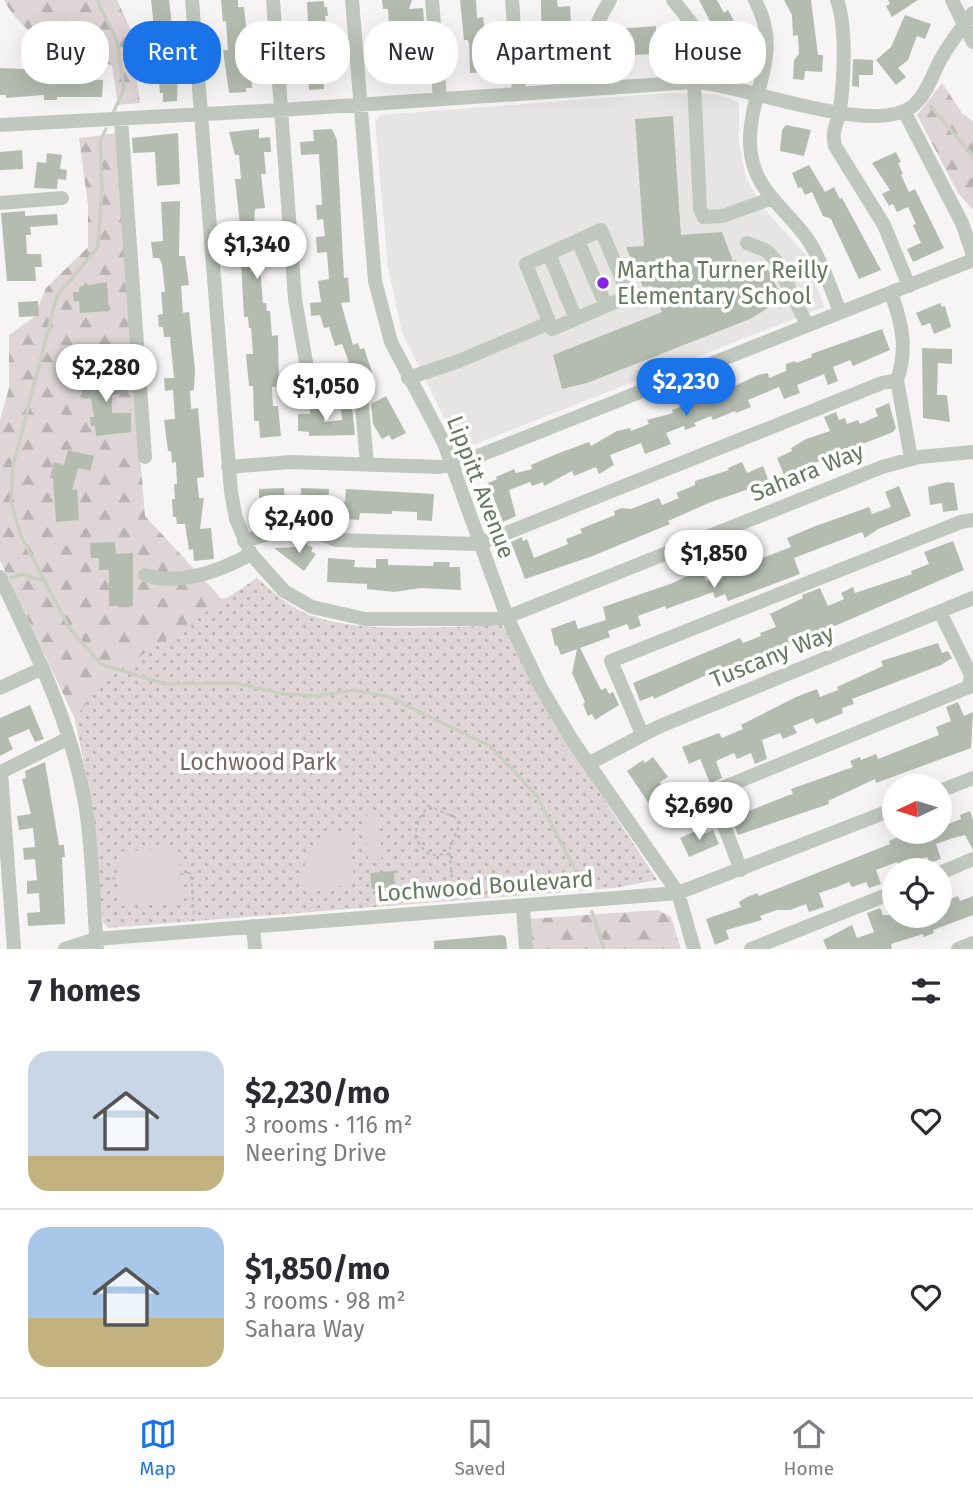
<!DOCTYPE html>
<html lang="en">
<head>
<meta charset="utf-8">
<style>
  :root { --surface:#fff; --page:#f2f2f3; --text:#2b2b33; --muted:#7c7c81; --line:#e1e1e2; --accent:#1a73e8 }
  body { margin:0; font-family:"Fira Sans",sans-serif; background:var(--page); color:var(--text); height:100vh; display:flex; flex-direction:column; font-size:26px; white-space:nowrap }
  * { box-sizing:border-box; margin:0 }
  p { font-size:23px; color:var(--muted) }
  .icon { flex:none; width:38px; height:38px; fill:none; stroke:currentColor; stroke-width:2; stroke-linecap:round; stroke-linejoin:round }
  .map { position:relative; height:949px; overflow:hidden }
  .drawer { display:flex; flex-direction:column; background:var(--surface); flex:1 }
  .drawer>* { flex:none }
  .banner { position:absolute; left:21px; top:21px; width:931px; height:63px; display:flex; gap:14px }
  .needle { width:46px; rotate:266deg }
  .tools { position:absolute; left:882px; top:774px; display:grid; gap:14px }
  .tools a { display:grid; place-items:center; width:70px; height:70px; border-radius:50%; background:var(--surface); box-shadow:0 7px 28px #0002; font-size:35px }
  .price { position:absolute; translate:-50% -60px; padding:0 16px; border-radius:24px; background:#fff; color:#222; font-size:23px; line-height:46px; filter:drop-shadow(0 2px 4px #0008) }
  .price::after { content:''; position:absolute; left:50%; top:42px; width:21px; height:16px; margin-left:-10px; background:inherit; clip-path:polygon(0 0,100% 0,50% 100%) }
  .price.current { background:var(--accent); color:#fff }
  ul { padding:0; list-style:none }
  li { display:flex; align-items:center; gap:21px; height:175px; padding:0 28px }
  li+li { border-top:2px solid var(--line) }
  li span { display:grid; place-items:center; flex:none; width:196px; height:140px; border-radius:21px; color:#555 }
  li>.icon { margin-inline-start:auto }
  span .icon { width:84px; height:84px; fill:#fffc; stroke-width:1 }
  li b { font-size:30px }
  h2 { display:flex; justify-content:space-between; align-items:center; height:84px; padding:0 28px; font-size:30px }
  .chip { padding:0 24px; border-radius:28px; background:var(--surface); box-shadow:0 7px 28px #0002; font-size:24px; line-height:63px }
  .chip.current { background:var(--accent); color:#fff }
  .dock { display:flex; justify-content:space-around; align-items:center; height:98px; border-top:2px solid var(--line); background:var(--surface); font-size:19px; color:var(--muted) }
  .dock a { display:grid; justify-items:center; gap:4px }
  .dock .current { color:var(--accent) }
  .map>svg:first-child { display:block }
</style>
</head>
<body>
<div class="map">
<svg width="973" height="949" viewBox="0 0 973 949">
  <defs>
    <pattern id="forest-firs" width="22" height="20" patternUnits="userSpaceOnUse" patternTransform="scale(1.75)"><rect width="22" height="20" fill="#dfd5d7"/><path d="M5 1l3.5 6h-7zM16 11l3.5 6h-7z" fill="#b9b2b2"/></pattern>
    <pattern id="park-dots" width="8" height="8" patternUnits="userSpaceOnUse" patternTransform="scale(1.75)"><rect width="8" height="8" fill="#dfd5d7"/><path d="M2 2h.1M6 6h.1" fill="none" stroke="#b9b2b2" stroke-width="1.8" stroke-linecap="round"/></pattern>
  </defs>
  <rect width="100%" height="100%" fill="#f7f4f6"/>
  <path fill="#e6e5e4" d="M668,93L716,94L739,102V142L746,178L764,209L807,256L824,307L463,449L454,438L402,332L388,267L375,122L380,115Z"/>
  <path fill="url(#forest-firs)" d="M4,0H117L130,28L140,103L118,105L112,66C68,43 31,49 4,0Z
    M942,83L962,113L973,122V210L958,193L917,115Z
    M120,133L127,293L145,516L222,599L251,590L283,610L333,624L517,649L543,706L657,880L90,791L75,719L0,560V420L9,388V335L34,317L46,288L88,247V205L79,138Z
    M658,910L671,917L681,949H532L528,919Z"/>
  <path fill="url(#park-dots)" d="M257,578C272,591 287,605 305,613C357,635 436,626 493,626L500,622L517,649L565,749L582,767L657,880L614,888L108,928L103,922L90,791L75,719L100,683Z"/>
  <path fill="#dfd5d7" d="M372,811L379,816L382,857L376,863L368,859L365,817Z
    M350,830L354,881L351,885L302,890C300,857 317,835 350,830Z
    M178,848L181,902L120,906L117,852Z"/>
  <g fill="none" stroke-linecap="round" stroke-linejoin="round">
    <path stroke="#c9d0c2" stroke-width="3.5" d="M97,0L117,41L124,89L114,111
      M931,107L973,156
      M106,129L100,141L102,190L98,247L57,296L13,466L11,502L20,534L70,629L101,664L165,684L235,683L284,694L316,696L354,690L389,697L490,746L537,796L585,889
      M11,578L22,574L45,581
      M592,912L604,949"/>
  </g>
  <path fill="#b4bcb0" d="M151,0H169L178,74L177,101L163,102V93H160L155,40H152L151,28H154Z
    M221,0H238V7H244L247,34H254L255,51H245L243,58L245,77H251L252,88H246V92L229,93L223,50H228L226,21L223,22Z
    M382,0H412L409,9L423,8L425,36L410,37L412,69L400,70V80L385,81L381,38H383L382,27L389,26L388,9H383Z
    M460,0H476L477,18L483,17L489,58L490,68L486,69L487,72L470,73L469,44L468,40H464Z
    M541,0H557L558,7L570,6L571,22L558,23L560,49L567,48L568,59H562V63L545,64L542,60Z
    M699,0H717L724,13L728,10L734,21L715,31Z
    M784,0H811L818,55H823L822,72L805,71L804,80L793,79L794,60L799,54L798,35L793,36L792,15Z
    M888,0H918L892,17L886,6L890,4Z
    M324,1V7H327L328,16H325L332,72L323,76L324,89L309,90L307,61L290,62L289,52L299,51V42H309L307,2Z
    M905,15L931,24L925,39L917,36L908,60L898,68L906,77L896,85L876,60L891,47Z
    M656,26V31L684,33L685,48L674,49V53L614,56V51L602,52L605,30Z
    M713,32L740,38L737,53L724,50L721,61L705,57L704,44L711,45Z
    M44,53H58V71L80,72V79L103,80L102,97H57V100H44V95L6,98V95H0V68L44,70Z
    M853,59L873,60V75H859V87L852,86Z
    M673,116L681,235L722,232L733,261L736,260L739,266L749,262L752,269L765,264L783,299L750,319L587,383L562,389L553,355L662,312L652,286L643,287L626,247L644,246L635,119Z
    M786,125L811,130L804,156L780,151L782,130Z
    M259,129V138L270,137L271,152H264L266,174H261L265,208L255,209L254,226L255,241L265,240L266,254L259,255L263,303H266L267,311H270L272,336L278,335L279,387H272L273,406H278L281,436L260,438L259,421H254L253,386H249L247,366L246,354H253L251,328H249L248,317H244L241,261L240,249H246L245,225H240L235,179H241L239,155H235L229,132Z
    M332,129L337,140L344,278L348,277L350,302L341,303L353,345L358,343L360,349L364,348L372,372L357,379L356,375L349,378L344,376L340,366L349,362L342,344L335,346L329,327L324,328L320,315L311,316L310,303L321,302L318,281L329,279L327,252L317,253L316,237L325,236L323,219L317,220L316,205H322L319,154L301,155L300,142L314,141L313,130Z
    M178,133L180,184L157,186L155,152L133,153L132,138Z
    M22,150L23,169L0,170V152Z
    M896,152L901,162L898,163L903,174L901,175L909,192L915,189L944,248L913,262L907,249L921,243L913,225L916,224L908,207L897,212L893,204L889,206L882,194L890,190L872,163Z
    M47,153L62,155L60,169L67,170L66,180L58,179L57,189L34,188L37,162L46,163Z
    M809,165L825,192L834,187L840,199L842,198L881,270L859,279L831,219L823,216L812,192L805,195L801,187L798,188L792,173Z
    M180,201L179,256H185L189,285L181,286L183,313L189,312L195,370L194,390L190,391L191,409L198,408L204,477L197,478L199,498H204L200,529L211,528L214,559L194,561L193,549L189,550L185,524H177L176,517H173L172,499H175L174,484H177L176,462L172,463L171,451H168L164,420L175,419L173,390L165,391L164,378H174L170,337H164L163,327H159L158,315L163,314L161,292H165L162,264L159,258H153L151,242L163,241L161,202Z
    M25,211V216L57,214L58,225L30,227L31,235H26L27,254H41L42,267H35L36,281H7L1,213Z
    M107,282L109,311L80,313L79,301L74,302L73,292H79V287Z
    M38,301L39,316L19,317L18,302Z
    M940,303L942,307L945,306L951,327L934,334L930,323L922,326L916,313Z
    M882,329L890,350L853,366L850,360L833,367L838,381L828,385L824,374L797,385L800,393L784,399L779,387L748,400L751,407L736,413L735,411L713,420L711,416L694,423L696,426L685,430L684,426L666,433L671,444L645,454L641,443L610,455L614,465L599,474L596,467L574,476L572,471L544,486L543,482L532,486L530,482L509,490L516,516L503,522L488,483L497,479L496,477L514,469L516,473L532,469L531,465L554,455L589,442L591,446L617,431L630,428L631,431L649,424L647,420L673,413L672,410L715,395L758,375L768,373L769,378L786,371V364L795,361L796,363L812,357L811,354Z
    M922,348L952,349V364L938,363L937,395H947L950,422L923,418Z
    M108,368L110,381L125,379L127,393L112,395V413H131V432L96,436L95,426H91L90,417H94L91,398L83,399L81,385L92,384L90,371Z
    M386,396L406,433L392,440L389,435L382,439L373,424L371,404Z
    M889,403L896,428L893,432L784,475L777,458L792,451L791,448L806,439L830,431L824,417L836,412L839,420L845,418L847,424L858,420L860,424L878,416L875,409Z
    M310,407H324V422L342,420L341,409L352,408L355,435L309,436V432L298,431V414H310Z
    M68,450L94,456L90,471L78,468L72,490L77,489L79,520L56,522L53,479L50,478L54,462L64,465Z
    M742,462L747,473L763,466L769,482L711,502L668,521L670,524L590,557L525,579L511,542L522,537L523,541L527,539L534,558L568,544L566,539L582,533L580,529L615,515L614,511L622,508L631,509L659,498L662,505L679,498L676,493L695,485V481L729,470L728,468Z
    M947,482L954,483L958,510L943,512L942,503L930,505L928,487Z
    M899,486L911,516L878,529L865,538L862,532L794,558L800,574L728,601L725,594L715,598L713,592L666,609L665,606L638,616L641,626L630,630L627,624L608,631L610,637L580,648L601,690L606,688L609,694L613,692L619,705L595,720L592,714L588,716L583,704L585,702L572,673L577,649L561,655L557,645L555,646L551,629L575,620L578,629L606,620L603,607L673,583L701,569L706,581L736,568L733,559L758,553L760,559L791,547L787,538L813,527L869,507L872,514L891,507L885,492Z
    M284,488L285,503H277L278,515L259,516V489Z
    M301,488L329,489L328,501L345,502L346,489L434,494L432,521L417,520V512L392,511V514L360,513L359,520L347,519V524L337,523V518L312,517V508H300Z
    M299,540L313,548L311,551L316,554L304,571L274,548L298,547Z
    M953,541L964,570L821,632L820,630L810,634L809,630L791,637L793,642L774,653L760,659L754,657L727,669L726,666L654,699L653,696L640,701L633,683L740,638L743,643L761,636L760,633L776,627L770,614L803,598L802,595L820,588L828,606L844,599L841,593L853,587L855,593L912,574L911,571L929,564L924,552Z
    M115,542L116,554L133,553V606H109V570H99V558H91L90,543Z
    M328,558L355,560L354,567L376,568V559H388V565L433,566L434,562H450L449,567H460L461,590L421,588L394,592L367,589V584L327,582Z
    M938,643L942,653L948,651L952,658L941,665L852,699L854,704L842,708L843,713L829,719L816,724L813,718L793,726L797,733L783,739L780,733L762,740L767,759L755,764L751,753L737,759L734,753L716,761L722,778L710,783L700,759L689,764L682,747L719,733L722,738L743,729L741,725L796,697L817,689L820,697L838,690L837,687L883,666L881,661Z
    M958,702L964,716L973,712L971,748L876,783L875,779L828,801L829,804L738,835L730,815L744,809L746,812L789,795L793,794L791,789L853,767L850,761L860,757L861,760L876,754L878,759L939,735L936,727L951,721L946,707Z
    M30,705L44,739L35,742L29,729L8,738L13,749L0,756V718Z
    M653,757L668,777L660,782L662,787L681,810L674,814L676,817L664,826L627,771L643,760L645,763Z
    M45,762L59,845H64L65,857H62L65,924L28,926L27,913L40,912L39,893L27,894V881L37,880L35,859L24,860L23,848L35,847L33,828L19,830L17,816L31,814L22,779L26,778L25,771Z
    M970,811L973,820V850L965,835L953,838L936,844L941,859L929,863L927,857L913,863L911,859L898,864L897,862L876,870L881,884L869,888L866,882L852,887L849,882L837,887L819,893L824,907L809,912L806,904L790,910H777L760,916L762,920L726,930L729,939L715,945L706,919L741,907L739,902L747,897L757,893L759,896L890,844L889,841L911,831H940V827L961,819L960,815Z
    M698,830L700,836L713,830L719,844L689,857L680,838Z
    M394,871L395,887L372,889L370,873Z
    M958,896L960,901L973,896V915L933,930L934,933L924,937L923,934L891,944L892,949H827L823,940L852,925L857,938L874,932L867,913L880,908L883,915H940V908L946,906L944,901Z
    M502,935L506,937L507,949H434V941Z"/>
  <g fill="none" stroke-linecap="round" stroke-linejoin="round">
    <path stroke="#b8bdb6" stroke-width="2" stroke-dasharray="3.5 3.5" stroke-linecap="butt" d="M450,854L430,855L421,847L415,836L419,819L428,806L455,817L460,823L449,851L450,854L453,897
      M180,874L191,873L194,917
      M105,879L118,878"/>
    <path stroke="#c0c7be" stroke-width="14" d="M192,0L231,492L236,519L251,554L284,591L312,607L365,619H490L507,617L882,467L919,457L973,452
      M273,0L295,299L307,368L361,395L367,464
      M352,0L375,281L391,342L444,443L507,617L541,688L572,740L678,893L694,949
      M432,0L440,99
      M512,0L519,93
      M673,0L693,25L698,82
      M755,0C785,56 748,91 750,145C752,192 789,209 810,243C823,264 831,289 840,312
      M837,0C847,28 844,80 840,109C838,125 831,128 835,146L884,225L909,286
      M952,0L973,42
      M694,82L700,209L704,217L723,216L770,199
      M595,88C591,45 587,37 610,0
      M905,113L962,223L973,255
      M121,119L145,457
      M0,125L281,110L694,82C745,84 880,141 916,103C929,90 933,72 942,57C951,41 962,27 973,13
      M0,203L62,198
      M601,230L629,296L552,329L526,264Z
      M578,241L606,306
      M747,243L767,251L776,261L807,325
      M549,254L576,319
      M891,293C902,323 908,349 897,380
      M408,378L459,361L549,323
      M228,467L290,462L440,467L463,462L973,260
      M244,541L299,525L336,540L479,544L882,383L897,380L911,458
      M145,575C181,586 220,571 251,554
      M0,577C35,650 71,722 85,803C93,850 93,900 97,948
      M0,688L43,668
      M642,734L611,661L961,522L973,520
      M590,763L658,727L973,598
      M940,791L973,778
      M741,870L723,823L710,804L715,791L969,687L971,675L940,612
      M940,873L973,859
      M523,907L526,949
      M253,926L255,949
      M14,949L1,772L69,738
      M65,949L96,939L678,893L894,809
      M751,949L894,892
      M958,949L973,943"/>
  </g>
  <circle fill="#8327e5" stroke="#fff" stroke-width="2.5" cx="603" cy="283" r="7"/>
  <g text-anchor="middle" stroke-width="7" stroke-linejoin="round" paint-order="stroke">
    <g font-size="23" fill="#66795e" stroke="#fff" text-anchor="start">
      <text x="617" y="278">Martha Turner Reilly<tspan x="617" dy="26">Elementary School</tspan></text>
    </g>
    <g font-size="23" fill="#66795e" stroke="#fff">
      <text transform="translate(807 472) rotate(-22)" y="8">Sahara Way</text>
      <text transform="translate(481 487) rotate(69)" y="8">Lippitt Avenue</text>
      <text transform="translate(772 656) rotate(-22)" y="8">Tuscany Way</text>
      <text transform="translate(485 886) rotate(-4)" y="8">Lochwood Boulevard</text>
    </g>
    <g font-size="23" fill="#7d6665" stroke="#fff">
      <text x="258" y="770">Lochwood Park</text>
    </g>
  </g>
</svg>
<div class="tools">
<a><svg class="needle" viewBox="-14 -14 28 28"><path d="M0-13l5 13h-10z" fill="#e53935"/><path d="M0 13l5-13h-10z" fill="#7c7c81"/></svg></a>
<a><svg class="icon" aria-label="locate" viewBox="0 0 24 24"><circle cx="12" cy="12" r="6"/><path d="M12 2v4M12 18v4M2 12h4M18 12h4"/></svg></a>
</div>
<b class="price" style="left:257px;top:281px">$1,340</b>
<b class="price" style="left:106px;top:404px">$2,280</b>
<b class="price current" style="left:686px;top:418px">$2,230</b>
<b class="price" style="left:326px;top:423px">$1,050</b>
<b class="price" style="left:299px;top:555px">$2,400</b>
<b class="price" style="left:714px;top:590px">$1,850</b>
<b class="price" style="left:699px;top:842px">$2,690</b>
<div class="banner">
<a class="chip">Buy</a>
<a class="chip current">Rent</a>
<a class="chip">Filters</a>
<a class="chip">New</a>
<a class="chip">Apartment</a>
<a class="chip">House</a>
</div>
</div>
<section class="drawer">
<h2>7 homes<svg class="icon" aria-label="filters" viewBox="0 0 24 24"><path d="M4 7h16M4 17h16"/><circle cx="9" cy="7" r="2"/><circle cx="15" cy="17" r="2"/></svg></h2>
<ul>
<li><span style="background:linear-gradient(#c9d6e8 75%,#c2b280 0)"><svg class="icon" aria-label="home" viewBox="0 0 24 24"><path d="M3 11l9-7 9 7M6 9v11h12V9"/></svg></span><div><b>$2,230/mo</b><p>3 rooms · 116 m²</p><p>Neering Drive</p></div><svg class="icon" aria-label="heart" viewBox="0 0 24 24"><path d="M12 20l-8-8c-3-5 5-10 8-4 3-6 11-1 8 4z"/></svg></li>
<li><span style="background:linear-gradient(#a9c7e8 65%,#c2b280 0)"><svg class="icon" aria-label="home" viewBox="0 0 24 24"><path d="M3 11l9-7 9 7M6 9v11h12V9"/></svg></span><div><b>$1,850/mo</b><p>3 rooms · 98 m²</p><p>Sahara Way</p></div><svg class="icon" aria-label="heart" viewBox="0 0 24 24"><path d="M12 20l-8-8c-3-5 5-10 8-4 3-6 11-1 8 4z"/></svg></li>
</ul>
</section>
<nav class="dock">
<a class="current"><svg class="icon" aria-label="map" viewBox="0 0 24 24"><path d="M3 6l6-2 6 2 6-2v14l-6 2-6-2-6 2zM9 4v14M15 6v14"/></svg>Map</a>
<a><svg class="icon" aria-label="saved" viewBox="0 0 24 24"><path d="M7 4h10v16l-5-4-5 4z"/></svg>Saved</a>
<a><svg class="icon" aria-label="home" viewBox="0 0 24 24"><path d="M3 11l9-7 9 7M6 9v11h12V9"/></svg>Home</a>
</nav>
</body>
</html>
